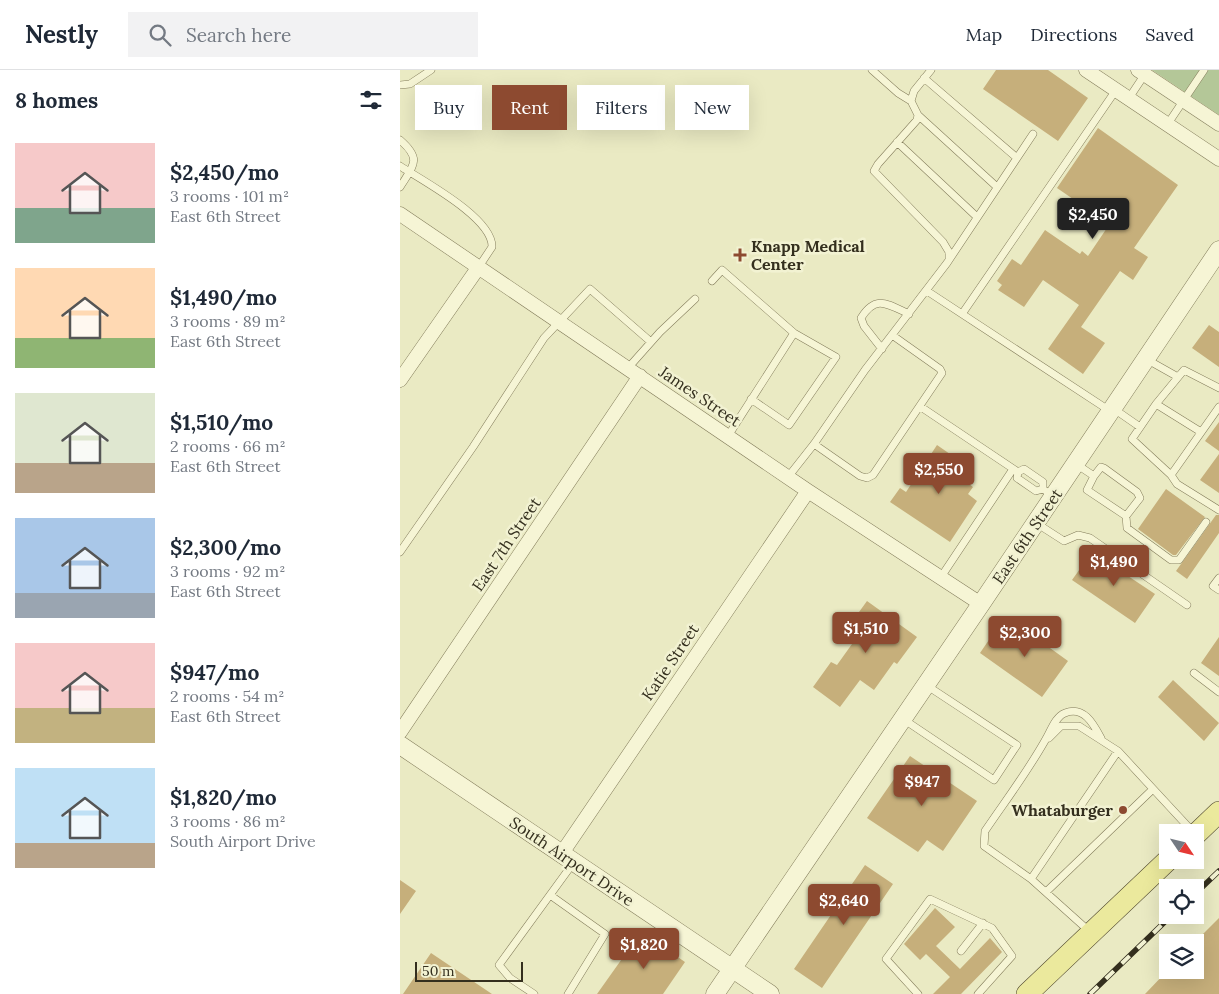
<!DOCTYPE html>
<html lang="en">
<head>
<meta charset="utf-8">
<style>
  :root { --surface:#fff; --page:#f2f2f3; --text:#1f2937; --muted:#747a83; --line:#e0e1e3; --accent:#8d4a30 }
  body { margin:0; font-family:Lora,serif; background:var(--page); color:var(--text); height:100vh; display:flex; flex-direction:column; font-size:19px; white-space:nowrap }
  * { box-sizing:border-box; margin:0 }
  p { font-size:16px; color:var(--muted) }
  .icon { flex:none; width:28px; height:28px; fill:none; stroke:currentColor; stroke-width:2; stroke-linecap:round; stroke-linejoin:round }
  .map { position:relative; flex:1; overflow:hidden }
  .drawer { display:flex; flex-direction:column; background:var(--surface); width:400px }
  .drawer>* { flex:none }
  .guide { position:absolute; left:15px; top:15px; width:475px; height:45px; display:flex; gap:10px }
  .needle { width:32px; rotate:125deg }
  .controls { position:absolute; left:759px; top:754px; display:grid; gap:10px }
  .controls a { display:grid; place-items:center; width:45px; height:45px; border-radius:0px; background:var(--surface); box-shadow:0 5px 20px #0002; font-size:25px }
  .scale { position:absolute; left:15px; bottom:12px; width:108px; box-sizing:border-box; padding-left:5px; border:2px solid #342f1e; border-top:0; font-size:14px; line-height:18px; white-space:nowrap; color:#342f1e; -webkit-text-stroke:4px #f2f2d2; paint-order:stroke }
  .price { position:absolute; translate:-50% -42px; padding:0 11px; border-radius:5px; background:var(--accent); color:#fff; font-size:16px; line-height:32px; filter:drop-shadow(0 1px 2px #0008) }
  .price::after { content:''; position:absolute; left:50%; top:30px; width:15px; height:11px; margin-left:-8px; background:inherit; clip-path:polygon(0 0,100% 0,50% 100%) }
  .price.selected { background:#222; color:#fff }
  ul { padding:0; list-style:none }
  li { display:flex; align-items:center; gap:15px; height:125px; padding:0 15px }
  li span { display:grid; place-items:center; flex:none; width:140px; height:100px; border-radius:0px; color:#555 }
  li>.icon { margin-inline-start:auto }
  span .icon { width:60px; height:60px; fill:#fffc; stroke-width:1 }
  li b { font-size:21px }
  h2 { display:flex; justify-content:space-between; align-items:center; height:60px; padding:0 15px; font-size:21px }
  .pill { padding:0 18px; border-radius:0px; background:var(--surface); box-shadow:0 5px 20px #0002; font-size:18px; line-height:45px }
  .pill.selected { background:var(--accent); color:#fff }
  header { display:flex; align-items:center; gap:30px; box-sizing:border-box; height:70px; padding:0 25px; background:var(--surface); border-bottom:1px solid var(--line) }
  header strong { font-size:24px }
  nav { display:flex; gap:28px; margin-inline-start:auto; font-size:18px }
  .search { width:350px; height:45px; background:var(--page); display:flex; align-items:center; gap:12px; box-sizing:border-box; padding:0 18px; border-radius:0px; color:var(--muted); font-size:19px }
  main { display:flex; flex:1; min-height:0 }
  .map>svg:first-child { display:block }
</style>
</head>
<body>
<header>
<strong>Nestly</strong>
<div class="search"><svg class="icon" aria-label="search" viewBox="0 0 24 24"><circle cx="10" cy="10" r="6"/><path d="M15 15l6 6"/></svg>Search here</div>
<nav><a>Map</a><a>Directions</a><a>Saved</a></nav>
</header>
<main>
<section class="drawer">
<h2>8 homes<svg class="icon" aria-label="filters" viewBox="0 0 24 24"><path d="M4 7h16M4 17h16"/><circle cx="9" cy="7" r="2"/><circle cx="15" cy="17" r="2"/></svg></h2>
<ul>
<li><span style="background:linear-gradient(#f6c9c9 65%,#7fa58c 0)"><svg class="icon" aria-label="home" viewBox="0 0 24 24"><path d="M3 11l9-7 9 7M6 9v11h12V9"/></svg></span><div><b>$2,450/mo</b><p>3 rooms · 101 m²</p><p>East 6th Street</p></div></li>
<li><span style="background:linear-gradient(#ffd9b3 70%,#8fb573 0)"><svg class="icon" aria-label="home" viewBox="0 0 24 24"><path d="M3 11l9-7 9 7M6 9v11h12V9"/></svg></span><div><b>$1,490/mo</b><p>3 rooms · 89 m²</p><p>East 6th Street</p></div></li>
<li><span style="background:linear-gradient(#dfe7d0 70%,#b9a48a 0)"><svg class="icon" aria-label="home" viewBox="0 0 24 24"><path d="M3 11l9-7 9 7M6 9v11h12V9"/></svg></span><div><b>$1,510/mo</b><p>2 rooms · 66 m²</p><p>East 6th Street</p></div></li>
<li><span style="background:linear-gradient(#a9c7e8 75%,#9aa5b1 0)"><svg class="icon" aria-label="home" viewBox="0 0 24 24"><path d="M3 11l9-7 9 7M6 9v11h12V9"/></svg></span><div><b>$2,300/mo</b><p>3 rooms · 92 m²</p><p>East 6th Street</p></div></li>
<li><span style="background:linear-gradient(#f6c9c9 65%,#c2b280 0)"><svg class="icon" aria-label="home" viewBox="0 0 24 24"><path d="M3 11l9-7 9 7M6 9v11h12V9"/></svg></span><div><b>$947/mo</b><p>2 rooms · 54 m²</p><p>East 6th Street</p></div></li>
<li><span style="background:linear-gradient(#bfe0f5 75%,#b9a48a 0)"><svg class="icon" aria-label="home" viewBox="0 0 24 24"><path d="M3 11l9-7 9 7M6 9v11h12V9"/></svg></span><div><b>$1,820/mo</b><p>3 rooms · 86 m²</p><p>South Airport Drive</p></div></li>
</ul>
</section>
<div class="map">
<svg width="819" height="924" viewBox="0 0 819 924">
  <rect width="100%" height="100%" fill="#eaeac3"/>
  <path fill="#b4c798" d="M752,0H819V45Z"/>
  <path fill="#c6af7b" d="M596,0H648L688,28L658,71L583,19Z
    M698,58L778,115L734,178L748,187L733,210L720,201L681,257L705,273L683,304L648,279L679,235L643,210L624,237L598,220L602,215L597,211L612,189L621,195L645,160L680,184L682,181L688,186L711,152L691,138L689,140L657,118Z
    M809,255L819,262V297L792,278Z
    M819,352V381L805,371Z
    M537,375L573,400L565,411L573,417L568,424L577,431L550,472L490,432L500,418L506,422Z
    M819,384V423L800,410Z
    M766,419L805,447L776,485H773L738,459Z
    M816,445H819V463L787,509L776,501Z
    M692,482L755,524L735,553L672,510Z
    M467,531L517,567L497,594L494,592L474,620L460,610L440,637L413,617L431,592L437,595L457,567L446,560Z
    M614,552L668,591L642,627L580,583L597,558L606,564Z
    M819,567V606L801,593Z
    M773,610L819,653L804,671L758,627Z
    M510,686L577,731L543,781L527,770L518,782L467,748Z
    M465,795L493,814L422,918L394,899Z
    M0,810L16,821L0,844Z
    M535,838L555,857L536,876L560,899L590,868L602,882L561,924H533L550,907L526,884L520,890L504,874Z
    M819,848V924H745L768,900H795V872Z
    M241,862L285,892L263,924H197Z
    M31,883L92,924H3Z"/>
  <g fill="none" stroke-linecap="round" stroke-linejoin="round">
    <defs>
      <path id="service" d="M472,0L498,23L511,31
        M531,0L514,21L511,31L518,45L517,50L478,94L474,101L543,172L549,182V188
        M524,8L617,88
        M0,15L10,14L31,0
        M729,28L745,4
        M518,45L597,117
        M767,55L804,0
        M0,70C22,89 14,95 0,117
        M497,72L577,147
        M0,96C23,111 93,148 92,177L78,198
        M312,211L322,200L394,263L328,366
        M527,221L710,341
        M562,244L716,20
        M482,279L464,256L461,248C476,224 487,234 509,244
        M746,289L778,307
        M228,298L260,262L295,229
        M819,318L784,300L756,334L732,369L771,405L819,337
        M351,329L389,355L436,287L394,263
        M756,334L801,362
        M521,337L618,402L617,408L636,421L643,419L653,426
        M714,339L740,357
        M414,374L460,406L467,408L473,405L542,303L540,299L492,265
        M676,394L694,406L701,397L704,398L737,422L740,428L726,446L727,458L771,490H779L806,452
        M618,402L624,399L643,412V419
        M771,405L777,414L819,440
        M694,406L687,420L726,446
        M388,407L414,374L465,300L547,193L633,64
        M636,453L664,471L678,465L690,468L787,535
        M0,482L73,377L144,268L190,219L251,272
        M541,507L613,399
        M819,508L813,516L819,520
        M794,603L819,622
        M503,649L594,710L617,675L526,615
        M649,668L661,656H679L718,681
        M631,809L584,776L585,761C606,730 629,700 647,667C651,660 656,646 665,643C684,635 694,655 701,668
        M646,822L753,719
        M150,825L205,864L168,924
        M689,861L631,809L718,681L793,762
        M561,881L583,853
        M134,924L110,908L99,895L174,792
        M518,924L486,889L530,829L592,858L612,886L578,924"/>
      <path id="minor" d="M686,0L819,89
        M738,0L819,54
        M0,144L408,421L581,534
        M0,310L78,198
        M0,662L240,306
        M162,783L408,421"/>
      <path id="tertiary" d="M0,675L370,924
        M315,924L581,534L819,180"/>
      <path id="primary" d="M795,765L819,742
        M627,924L768,790"/>
    </defs>
    <use href="#service" stroke="#837c5b" stroke-width="8"/>
    <use href="#minor" stroke="#837c5b" stroke-width="15"/>
    <use href="#tertiary" stroke="#837c5b" stroke-width="19"/>
    <use href="#primary" stroke="#51482f" stroke-width="22"/>
    <use href="#service" stroke="#f6f5d5" stroke-width="7"/>
    <use href="#minor" stroke="#f6f5d5" stroke-width="14"/>
    <use href="#tertiary" stroke="#f6f5d5" stroke-width="18"/>
    <use href="#primary" stroke="#ebe99d" stroke-width="21"/>
    <defs>
      <path id="rail" d="M795,824L819,801
        M690,924L772,845"/>
    </defs>
    <use href="#rail" stroke="#342f1e" stroke-width="5.5"/>
    <use href="#rail" stroke="#f2f2d2" stroke-width="4" stroke-dasharray="11" stroke-linecap="butt"/>
  </g>
  <g fill="#8d4a30" stroke="#f2f2d2" stroke-width="2">
    <path d="M337.5 177.5h5v5h5v5h-5v5h-5v-5h-5v-5h5z"/>
    <circle cx="723" cy="740" r="5"/>
  </g>
  <g text-anchor="middle" stroke-width="5" stroke-linejoin="round" paint-order="stroke">
    <g font-size="16" font-weight="bold" fill="#342f1e" stroke="#f2f2d2" text-anchor="start">
      <text x="351" y="182">Knapp Medical<tspan x="351" dy="18">Center</tspan></text>
      <text x="713" y="746" text-anchor="end">Whataburger</text>
    </g>
    <g font-size="16" fill="#342f1e" stroke="#f2f2d2">
      <text transform="translate(300 326) rotate(34)" y="6">James Street</text>
      <text transform="translate(627 466) rotate(-56)" y="6">East 6th Street</text>
      <text transform="translate(106 474) rotate(-56)" y="6">East 7th Street</text>
      <text transform="translate(270 592) rotate(-56)" y="6">Katie Street</text>
      <text transform="translate(172 791) rotate(34)" y="6">South Airport Drive</text>
    </g>
  </g>
</svg>
<div class="controls">
<a><svg class="needle" viewBox="-14 -14 28 28"><path d="M0-13l5 13h-10z" fill="#e53935"/><path d="M0 13l5-13h-10z" fill="#747a83"/></svg></a>
<a><svg class="icon" aria-label="locate" viewBox="0 0 24 24"><circle cx="12" cy="12" r="6"/><path d="M12 2v4M12 18v4M2 12h4M18 12h4"/></svg></a>
<a><svg class="icon" aria-label="layers" viewBox="0 0 24 24"><path d="M12 4l9 5-9 5-9-5zM3 14l9 5 9-5"/></svg></a>
</div>
<div class="scale">50 m</div>
<b class="price selected" style="left:693px;top:170px">$2,450</b>
<b class="price" style="left:539px;top:425px">$2,550</b>
<b class="price" style="left:714px;top:517px">$1,490</b>
<b class="price" style="left:466px;top:584px">$1,510</b>
<b class="price" style="left:625px;top:588px">$2,300</b>
<b class="price" style="left:522px;top:737px">$947</b>
<b class="price" style="left:444px;top:856px">$2,640</b>
<b class="price" style="left:244px;top:900px">$1,820</b>
<div class="guide">
<a class="pill">Buy</a>
<a class="pill selected">Rent</a>
<a class="pill">Filters</a>
<a class="pill">New</a>
</div>
</div>
</main>
</body>
</html>
